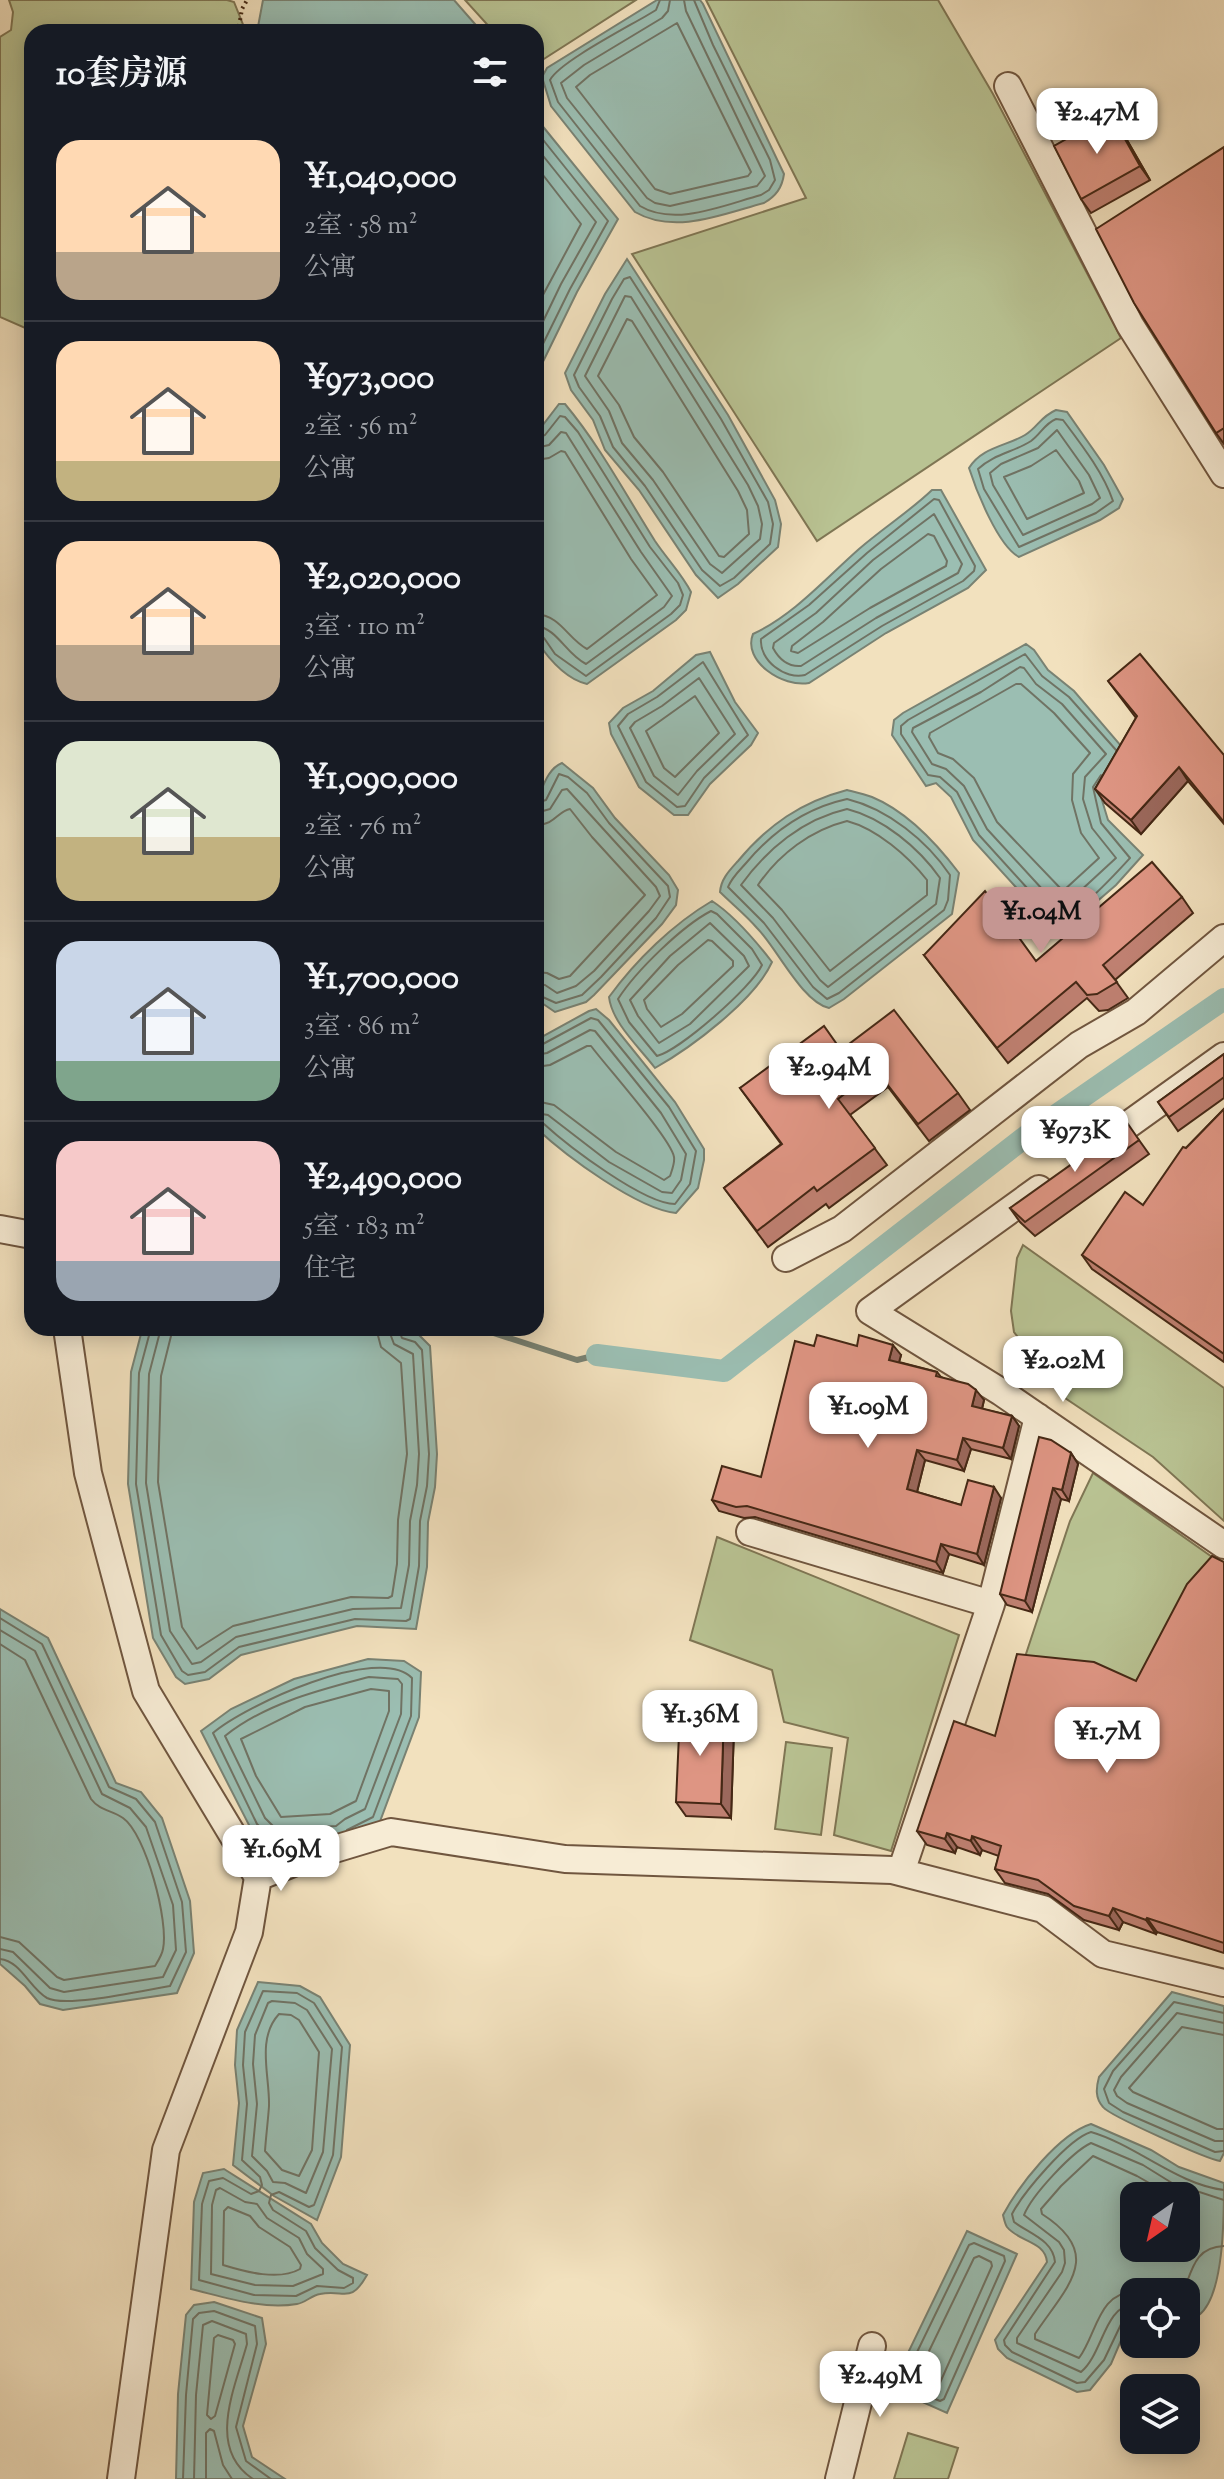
<!DOCTYPE html>
<html lang="zh">
<head>
<meta charset="utf-8">
<style>
  :root { --surface:#171b24; --page:#242831; --text:#f1f3f6; --muted:#9ea1a6; --line:#363941; --accent:#c59692 }
  body { margin:0; font-family:"Sorts Mill Goudy","Noto Serif SC",serif; background:var(--page); color:var(--text); height:100vh; display:flex; flex-direction:column; font-size:30px; white-space:nowrap }
  * { box-sizing:border-box; margin:0 }
  p { font-size:26px; color:var(--muted) }
  .icon { flex:none; width:44px; height:44px; fill:none; stroke:currentColor; stroke-width:2; stroke-linecap:round; stroke-linejoin:round }
  .map { position:relative; flex:1; overflow:hidden }
  .details { position:absolute; left:24px; top:24px; width:520px; height:1312px; display:flex; flex-direction:column; background:var(--surface); border-radius:24px; box-shadow:0 4px 20px #0003 }
  .details>* { flex:none }
  .needle { width:52px; rotate:214deg }
  .tools { position:absolute; left:1120px; top:2182px; display:grid; gap:16px }
  .tools a { display:grid; place-items:center; width:80px; height:80px; border-radius:16px; background:var(--surface); box-shadow:0 4px 20px #0003; font-size:40px }
  .price { position:absolute; translate:-50% -68px; padding:0 18px; border-radius:16px; background:#fff; color:#222; font-size:26px; line-height:52px; filter:drop-shadow(0 2px 4px #0008) }
  .price::after { content:''; position:absolute; left:50%; top:48px; width:24px; height:18px; margin-left:-12px; background:inherit; clip-path:polygon(0 0,100% 0,50% 100%) }
  .price.current { background:var(--accent); color:#111 }
  ul { padding:0; list-style:none }
  li { display:flex; align-items:center; gap:24px; height:200px; padding:0 32px }
  li+li { border-top:2px solid var(--line) }
  li span { display:grid; place-items:center; flex:none; width:224px; height:160px; border-radius:24px; color:#555 }
  li>.icon { margin-inline-start:auto }
  span .icon { width:96px; height:96px; fill:#fffc; stroke-width:1 }
  li b { font-size:34px }
  h2 { display:flex; justify-content:space-between; align-items:center; height:96px; padding:0 32px; font-size:34px }
  .map>svg:first-child { display:block }
</style>
</head>
<body>
<div class="map">
<svg width="1224" height="2479" viewBox="0 0 1224 2479">
  <rect width="100%" height="100%" fill="#f2e1be"/>
  <filter id="stains"><feTurbulence type="fractalNoise" baseFrequency=".0025" numOctaves="4"/><feColorMatrix values="0 0 0 0 .2 0 0 0 0 .09 0 0 0 0 .02 0 0 0 .5 -.17"/></filter>
  <radialGradient id="worn" r=".72"><stop offset=".6" stop-color="#630" stop-opacity="0"/><stop offset="1" stop-color="#630" stop-opacity=".3"/></radialGradient>
  <path fill="#b9c393" stroke="#7f7654" stroke-width="2" d="M9,0H227L234,2L246,32H32V331L0,317V37L11,30L13,12Z
    M465,0H636L536,64V32H494Z
    M706,0H938L993,94L1121,338L817,541L632,254L806,198Z
    M1023,1245L1224,1388V1521L1153,1457L1062,1396L1014,1332L1011,1311L1017,1258Z
    M1093,1473L1222,1564L1145,1692L1023,1663L1070,1521Z
    M717,1537L959,1635L891,1851L834,1835L848,1738L784,1722L772,1670L690,1640Z
    M786,1742L832,1748L821,1835L775,1829Z
    M908,2433L958,2448L948,2479H894Z"/>
  <path fill="#9bbeb2" stroke="#798273" stroke-width="2" fill-rule="evenodd" d="M263,0H454L482,32H257Z
    M657,0H700L703,4L784,174C782,188 776,196 764,203C723,214 675,235 635,212L551,106L542,77L547,68Z
    M536,118L618,219L577,292L536,376Z
    M627,259L728,415L775,500L781,524L778,547L738,584L718,598L696,575L639,490L605,450L593,420L571,390L565,373L605,294Z
    M559,404H565C600,446 626,495 655,541C667,559 682,574 691,592L686,610L676,620L587,684C565,679 548,658 536,640V434Z
    M1056,410L1067,412L1104,465L1123,499L1119,508L1100,520L1019,557C998,546 976,490 969,468C982,447 1007,446 1025,435C1038,427 1040,417 1056,410Z
    M932,490H941L986,570L968,588L886,633L809,683C783,688 742,661 753,634C794,615 826,578 859,549C883,528 909,512 932,490Z
    M1026,644L1034,650L1048,670L1074,691L1128,754L1101,797L1108,820L1143,855L1116,885L1072,923H1055L1043,917L973,840L951,797L936,783L926,786L892,735L894,720L903,713Z
    M710,652L735,702L758,733L751,745L710,784L688,815H674L639,787L611,734L609,723L623,708L653,691L696,655Z
    M562,763L593,788L615,818L669,875L678,890L676,905L662,924L594,995L586,1002L555,1012L536,999V802C543,788 547,769 562,763Z
    M847,790C855,792 864,794 872,797C906,811 937,844 959,873L952,914L844,999L829,1008C802,1002 777,948 757,928C746,915 732,904 720,892C721,879 729,871 738,861C768,825 801,802 847,790Z
    M712,901C735,916 755,940 772,962C755,1000 692,1047 655,1068C640,1048 612,1023 609,997C636,960 673,924 712,901Z
    M596,1009L609,1020L675,1102L704,1149V1160L698,1188L676,1213C637,1209 566,1156 536,1128V1040L589,1011Z
    M146,1328H393L419,1335L430,1346L437,1454L435,1487L428,1522L427,1567L416,1629L357,1626L241,1655L209,1679L185,1684L176,1677L153,1638L128,1484L131,1372L141,1334Z
    M0,1609L48,1638L116,1783L141,1792L162,1818L190,1901L194,1953L177,1993L63,2010L40,2004L25,1986L0,1964Z
    M368,1659L404,1661L421,1672L419,1717L379,1824L350,1843L270,1849L251,1829L201,1731L231,1709L294,1679Z
    M258,1982L300,1986L320,1997L350,2045L341,2157L317,2220L274,2196L233,2165L239,2103L235,2065L237,2030Z
    M1172,1992L1224,2006V2153L1220,2161C1207,2159 1110,2116 1103,2107C1095,2098 1096,2088 1099,2077Z
    M1091,2124L1151,2150L1179,2167L1224,2183C1224,2218 1224,2296 1199,2315L1186,2311V2292H1134V2317L1125,2331L1111,2364L1090,2390L1077,2392L1007,2358L998,2349L995,2340L1047,2262C1045,2241 1019,2242 1007,2227C1005,2224 1004,2219 1003,2215C1019,2185 1059,2134 1091,2124ZM1134,2196H1186V2248H1134Z
    M224,2169L311,2224L322,2243L343,2264L367,2275C350,2305 345,2289 320,2294C312,2295 305,2303 297,2304C262,2310 224,2297 191,2289L194,2202L203,2173Z
    M967,2231L1017,2254L947,2413L891,2388Z
    M214,2302L262,2318L266,2344L243,2426L252,2457L285,2479H176L178,2394L186,2315L194,2305Z"/>
  <g fill="none" stroke-linecap="round" stroke-linejoin="round">
    <path stroke="#707364" stroke-width="2" d="M660,0L656,10C634,24 560,61 550,80L558,102L640,206C675,227 724,205 761,195L769,190L775,180L770,160L713,45L694,0
      M670,0L668,11L662,18L584,65L561,83L567,98L647,198L655,203L670,206L757,186L765,176L686,11L684,0
      M677,23L751,172L748,176L670,194L655,189L576,87L590,75Z
      M536,131L608,221L570,289L536,358
      M536,147L596,222L561,284L536,336
      M536,166L581,224L536,308
      M630,277L721,419L768,502L773,524L770,544L734,578L720,586L702,570L645,486L613,447L600,416L579,387L574,375L612,299L624,279Z
      M625,296L631,297L748,485L758,506L762,524L760,539L722,573L710,564L653,480L622,443L609,411L585,376Z
      M627,319L632,321L738,491L747,510L749,534L724,557L719,556L663,472L634,437L619,405L598,376Z
      M1056,419L1063,420C1081,444 1103,472 1113,501L1096,513L1019,547L984,489L978,469C994,454 1014,452 1031,441C1041,434 1044,424 1056,419Z
      M1057,430L1089,475L1100,498L1092,504L1023,535L993,485L990,473L1001,464L1038,448Z
      M536,438L545,435L560,416L565,417L578,432L650,547L678,583L683,595L680,605L671,614L586,676L555,654L544,638L536,636
      M536,448L549,445L561,432L566,433L641,552L672,596L664,607L586,664C566,654 557,628 536,626
      M1056,450L1079,481L1084,493L1027,519L1004,477L1031,466Z
      M536,460L549,458L561,451L565,452L631,559L657,595L587,649C567,638 561,616 536,614
      M934,499L939,500L975,566L974,571L963,581L882,626L805,675C785,680 759,660 761,639L809,605L867,553Z
      M934,514L962,564L958,573L876,618L801,666C788,667 779,659 773,648L774,643L816,613L873,560Z
      M928,534L934,536L947,561L946,566L870,608L798,653L791,651L792,646L823,622L881,569Z
      M703,662L748,735L704,778L685,806L677,807L646,782L618,726L628,714L657,697Z
      M1020,667L1024,668L1036,684L1062,704L1106,754L1085,777L1083,799L1092,828L1116,858L1065,905L1054,902L987,829L964,786L946,769L932,764L912,732L913,728L981,692Z
      M699,678L735,734L697,771L678,795L654,776L630,728L635,722L662,706Z
      M1016,684H1021L1054,713L1090,753L1073,774L1072,800L1081,833L1099,858L1063,891L997,822L974,778L953,759L938,753L929,737L930,733Z
      M695,696L719,733L675,777L664,768L646,731Z
      M1101,775L1093,787L1101,823L1130,858C1119,870 1081,912 1066,915C1059,916 1053,913 1047,910L979,835L957,792L940,777L928,775L901,734V726L908,720L1025,654L1042,676L1069,697L1116,750
      M847,799C888,809 927,841 950,875L948,900L944,910L839,993L827,999L813,987L764,923L728,887C732,877 740,870 747,862C774,830 806,808 847,799Z
      M536,803L546,800L559,774L568,777L587,793L609,823L668,886L670,897L656,918L601,977L582,995L556,1003L536,994
      M847,809C883,818 919,848 940,878L936,904L828,987L820,980L773,918L741,885C767,849 803,819 847,809Z
      M536,813L550,809L562,790L567,789L656,887L660,896L649,911L594,971L576,986L557,993L545,985L536,984
      M847,821C877,829 908,856 927,880V895L830,971L782,910L758,885C779,854 811,830 847,821Z
      M536,825C555,825 558,811 570,809L592,837L645,895L570,976L559,979L547,973L536,972
      M711,911L717,914L752,949L762,965C752,987 680,1050 657,1056L629,1022L618,999C636,971 682,926 711,911Z
      M710,923L744,956L749,966L690,1024L659,1043L638,1016L630,1000L670,956Z
      M708,940L712,941L733,961V966L682,1014L661,1027L647,1009L644,1000L678,965Z
      M536,1045L543,1044L591,1018L598,1020L669,1107L696,1151L690,1184L675,1204C644,1204 568,1146 544,1124L536,1123
      M536,1055L547,1053L590,1030L595,1031L661,1113L686,1154L681,1180L672,1193L662,1192L609,1162L548,1115L536,1113
      M536,1067L550,1065L587,1046H591C606,1066 671,1139 674,1157C675,1163 672,1170 670,1176L664,1180L616,1152L554,1105L536,1101
      M151,1328L139,1373L136,1484L161,1635L182,1671L188,1675L205,1672L239,1647L355,1619L406,1621L410,1619L419,1566L420,1521L427,1486L429,1454L422,1350L415,1342L402,1338L398,1328
      M161,1328L149,1374L146,1483L170,1631L192,1664L201,1662L236,1637L353,1609L401,1608L409,1565L410,1521L417,1485L419,1454L413,1354L394,1344L388,1328
      M173,1328L161,1376L158,1482L182,1627L197,1649L233,1626L351,1597L388,1598L392,1596L397,1564L398,1520L407,1454L401,1363L381,1347L376,1328
      M0,1618L42,1644L109,1787L136,1799L155,1822L182,1902L186,1952L170,1986C145,1990 67,2008 47,1998C30,1989 21,1961 0,1959
      M0,1630L35,1651L102,1794L130,1808L146,1827L173,1905L176,1950L163,1977L64,1992L50,1988L13,1952L0,1949
      M0,1644L25,1660L91,1799C100,1811 112,1810 123,1818C146,1834 169,1922 163,1949C162,1955 158,1961 155,1966L64,1980L57,1977L19,1942L0,1937
      M369,1677L398,1679L402,1684L401,1714L365,1809L345,1819L336,1826L277,1830L265,1818L225,1736C266,1703 320,1690 369,1677Z
      M371,1689L389,1691V1711L356,1801L330,1814L281,1817L256,1776L241,1739L305,1707Z
      M323,1837L272,1839L257,1824L213,1733C244,1706 379,1643 412,1678L411,1716L373,1817L347,1830
      M263,1991L297,1993L314,2003L342,2047L333,2155L314,2205L309,2207L279,2192L271,2195L269,2203L273,2210L306,2231L315,2248L338,2270L353,2278V2283L344,2288L317,2286L296,2296L254,2295L199,2280L202,2204L209,2181L223,2178L251,2194L259,2191L262,2185L260,2177L242,2160L247,2104L243,2065L245,2032Z
      M272,2001L295,2003L307,2010L332,2049L323,2152L306,2193L285,2183L273,2182L267,2171L252,2156L257,2104L253,2064L255,2035L268,2003Z
      M1224,2013L1174,2002L1113,2071L1104,2089L1109,2103L1123,2112L1215,2152L1224,2151
      M279,2014L291,2015L299,2020L319,2052L312,2150L299,2176L282,2170L265,2151C266,2136 268,2121 269,2106C270,2076 256,2039 279,2014Z
      M1224,2023L1177,2013L1121,2077L1114,2090L1117,2096L1127,2103L1215,2141H1224
      M1224,2035L1182,2027L1129,2088L1133,2092L1217,2129H1224
      M220,2188L245,2202L257,2204L267,2218L299,2238L307,2254L323,2269V2274L293,2286L255,2285L211,2274L212,2205L216,2190Z
      M228,2207L250,2216L259,2227L290,2247L301,2265L300,2269C279,2281 246,2272 223,2265L224,2211Z
      M974,2243L1004,2256L1005,2261L944,2399L940,2401L905,2386L903,2381L969,2245Z
      M979,2256L991,2262L992,2266L939,2385L934,2388L918,2381L917,2376L974,2258Z
      M1136,2292C1098,2291 1097,2334 1079,2358L1035,2339V2334C1066,2287 1106,2255 1042,2214L1041,2209L1061,2186L1093,2156L1137,2176L1172,2196
      M1166,2292L1187,2282C1194,2262 1200,2247 1224,2246
      M1134,2304C1104,2306 1103,2354 1081,2372L1017,2343V2338L1062,2272L1065,2263L1064,2250L1059,2242L1024,2215C1032,2195 1072,2152 1091,2143L1143,2165L1172,2183L1224,2200
      M1134,2314L1124,2318L1104,2360L1085,2382L1077,2383L1012,2352L1005,2345L1004,2340L1055,2262C1053,2240 1030,2234 1014,2222L1012,2214C1023,2193 1068,2139 1091,2132C1136,2145 1178,2185 1224,2190
      M218,2335L233,2340L235,2344L215,2416L211,2419L207,2415L214,2338Z
      M183,2479L186,2395L193,2319L199,2313L214,2311L255,2326L257,2344L236,2427L246,2461L271,2479
      M194,2479L196,2395L203,2325L212,2321L246,2334L247,2344C235,2388 206,2448 253,2479
      M206,2479V2433L210,2429L214,2431L223,2465L232,2479"/>
    <path stroke="#798273" stroke-width="6" d="M478,1328L577,1360L597,1355"/>
    <path stroke="#9bbeb2" stroke-width="22" d="M597,1355L724,1371L1029,1134L1224,999"/>
    <defs>
      <path id="minor" d="M1008,86L1130,325L1224,474
        M1100,1145L1224,1056
        M1039,1189L870,1311L1001,1392L1224,1545
        M0,1229L32,1235
        M786,1258L842,1229L1079,1045L1136,1012L1224,938
        M67,1328L88,1473L146,1691L258,1877L249,1932L166,2150L121,2479
        M750,1532L991,1604
        M901,1872L991,1604L1038,1417
        M258,1877L308,1857L391,1832L565,1859L892,1870L1043,1909L1103,1954L1224,1983
        M839,2479L872,2346"/>
    </defs>
    <use href="#minor" stroke="#70563f" stroke-width="30"/>
    <path stroke="#452815" stroke-width="4" stroke-dasharray="2 4" stroke-linecap="butt" d="M238,32L242,9L247,0"/>
    <use href="#minor" stroke="#f7ecd5" stroke-width="26"/>
  </g>
  <path fill="#bf8071" stroke="#452815" stroke-width="2" d="M1120,128L1150,180L1091,213L1081,199Z
    M1224,147V444L1216,433Z
    M1108,681L1224,755V824L1188,781L1141,834L1105,803L1095,789L1136,718Z
    M1182,897L1193,913L1115,980L1128,998L1108,1010L1099,1011L1087,998L1008,1063L924,955L1036,961Z
    M841,1050L958,1093L970,1110L929,1141L888,1087L850,1115L887,1165L829,1208L826,1204L768,1247L724,1188L781,1144L740,1088Z
    M1224,1054V1098L1178,1131L1158,1102Z
    M1224,1109V1362L1092,1269L1082,1255L1143,1205L1186,1148Z
    M1139,1140L1149,1154L1035,1236L1020,1222L1010,1208Z
    M857,1346L901,1355L899,1362L937,1372L941,1377L984,1400L982,1409L1012,1416L1019,1426L1011,1459L971,1449L964,1471L925,1460L917,1492L961,1505L1001,1498L984,1565L949,1554L943,1573L755,1517L744,1518L719,1511L712,1500L761,1477Z
    M1071,1453L1078,1464L1069,1501L1061,1499L1032,1612L1007,1605L1000,1594Z
    M1224,1562V1953L1157,1932L1156,1934L1123,1922L1119,1930L1084,1920L1048,1894L1005,1883L995,1869L999,1856L982,1850L980,1855L957,1847L955,1853L927,1845L917,1831L995,1736L1136,1681Z
    M734,1728L731,1818L686,1816L676,1802Z"/>
  <path fill="#9b685c" stroke="#452815" stroke-width="2" d="M1111,114L1120,128L1150,180L1140,166Z
    M1179,767L1188,781L1141,834L1131,820Z
    M893,1345L901,1355L897,1370L889,1360Z
    M976,1390L984,1400L980,1417L972,1406Z
    M1012,1416L1019,1426L1011,1459L1003,1448Z
    M963,1438L971,1449L964,1471L957,1460Z
    M917,1450L925,1460L915,1500L907,1489Z
    M1071,1453L1078,1464L1069,1501L1062,1490Z
    M994,1487L1001,1498L984,1565L977,1554Z
    M1053,1488L1061,1499L1032,1612L1025,1601Z
    M941,1544L949,1554L943,1573L936,1562Z
    M724,1714L734,1728L731,1818L721,1804Z
    M947,1833L957,1847L955,1853L945,1839Z
    M972,1836L982,1850L980,1855L971,1841Z
    M1113,1908L1123,1922L1119,1930L1109,1916Z
    M1147,1918L1157,1932L1156,1934L1146,1920Z"/>
  <path fill="#de9583" stroke="#452815" stroke-width="2" d="M1111,114L1140,166L1081,199L1054,146Z
    M1224,147V428L1216,433L1134,303L1096,229Z
    M1140,654L1224,755V822L1179,767L1131,820L1095,789L1137,716L1108,681Z
    M1152,862L1182,897L1103,965L1117,982L1097,994L1087,995L1076,982L997,1048L924,955L985,891L1036,961Z
    M894,1010L958,1093L918,1124L876,1070L838,1099L875,1148L817,1191L814,1187L757,1231L724,1188L782,1144L740,1088L824,1026L841,1050Z
    M1224,1054V1077L1169,1117L1158,1102Z
    M1224,1109V1354L1082,1255L1125,1192L1143,1205L1183,1147L1186,1148Z
    M1128,1124L1139,1140L1025,1222L1010,1208Z
    M817,1335L857,1346L859,1335L893,1345L889,1360L937,1372L936,1376L968,1384L976,1390L972,1406L1012,1416L1003,1448L963,1438L957,1460L917,1450L907,1489L961,1505L968,1480L994,1487L977,1554L941,1544L936,1562L747,1506L736,1507L712,1500L722,1466L761,1477L795,1341L814,1346Z
    M1039,1437L1051,1440L1071,1453L1062,1490L1053,1488L1025,1601L1000,1594Z
    M1212,1556L1224,1562V1943L1147,1918L1146,1920L1113,1908L1109,1916L1074,1906L1038,1880L995,1869L1001,1846L972,1836L971,1841L947,1833L945,1839L917,1831L954,1721L995,1736L1017,1654L1094,1662L1136,1681L1187,1584Z
    M680,1712L724,1714L721,1804L676,1802Z"/>
  <rect width="100%" height="100%" filter="url(#stains)"/>
  <rect width="100%" height="100%" fill="url(#worn)"/>
</svg>
<div class="tools">
<a><svg class="needle" viewBox="-14 -14 28 28"><path d="M0-13l5 13h-10z" fill="#e53935"/><path d="M0 13l5-13h-10z" fill="#9ea1a6"/></svg></a>
<a><svg class="icon" aria-label="locate" viewBox="0 0 24 24"><circle cx="12" cy="12" r="6"/><path d="M12 2v4M12 18v4M2 12h4M18 12h4"/></svg></a>
<a><svg class="icon" aria-label="layers" viewBox="0 0 24 24"><path d="M12 4l9 5-9 5-9-5zM3 14l9 5 9-5"/></svg></a>
</div>
<b class="price" style="left:1097px;top:156px">¥2.47M</b>
<b class="price current" style="left:1041px;top:955px">¥1.04M</b>
<b class="price" style="left:829px;top:1111px">¥2.94M</b>
<b class="price" style="left:1075px;top:1174px">¥973K</b>
<b class="price" style="left:1063px;top:1404px">¥2.02M</b>
<b class="price" style="left:868px;top:1450px">¥1.09M</b>
<b class="price" style="left:700px;top:1758px">¥1.36M</b>
<b class="price" style="left:1107px;top:1775px">¥1.7M</b>
<b class="price" style="left:281px;top:1893px">¥1.69M</b>
<b class="price" style="left:880px;top:2419px">¥2.49M</b>
<section class="details">
<h2>10套房源<svg class="icon" aria-label="filters" viewBox="0 0 24 24"><path d="M4 7h16M4 17h16"/><circle cx="9" cy="7" r="2"/><circle cx="15" cy="17" r="2"/></svg></h2>
<ul>
<li><span style="background:linear-gradient(#ffd9b3 70%,#b9a48a 0)"><svg class="icon" aria-label="home" viewBox="0 0 24 24"><path d="M3 11l9-7 9 7M6 9v11h12V9"/></svg></span><div><b>¥1,040,000</b><p>2室 · 58 m²</p><p>公寓</p></div></li>
<li><span style="background:linear-gradient(#ffd9b3 75%,#c2b280 0)"><svg class="icon" aria-label="home" viewBox="0 0 24 24"><path d="M3 11l9-7 9 7M6 9v11h12V9"/></svg></span><div><b>¥973,000</b><p>2室 · 56 m²</p><p>公寓</p></div></li>
<li><span style="background:linear-gradient(#ffd9b3 65%,#b9a48a 0)"><svg class="icon" aria-label="home" viewBox="0 0 24 24"><path d="M3 11l9-7 9 7M6 9v11h12V9"/></svg></span><div><b>¥2,020,000</b><p>3室 · 110 m²</p><p>公寓</p></div></li>
<li><span style="background:linear-gradient(#dfe7d0 60%,#c2b280 0)"><svg class="icon" aria-label="home" viewBox="0 0 24 24"><path d="M3 11l9-7 9 7M6 9v11h12V9"/></svg></span><div><b>¥1,090,000</b><p>2室 · 76 m²</p><p>公寓</p></div></li>
<li><span style="background:linear-gradient(#c9d6e8 75%,#7fa58c 0)"><svg class="icon" aria-label="home" viewBox="0 0 24 24"><path d="M3 11l9-7 9 7M6 9v11h12V9"/></svg></span><div><b>¥1,700,000</b><p>3室 · 86 m²</p><p>公寓</p></div></li>
<li><span style="background:linear-gradient(#f6c9c9 75%,#9aa5b1 0)"><svg class="icon" aria-label="home" viewBox="0 0 24 24"><path d="M3 11l9-7 9 7M6 9v11h12V9"/></svg></span><div><b>¥2,490,000</b><p>5室 · 183 m²</p><p>住宅</p></div></li>
</ul>
</section>
</div>
</body>
</html>
